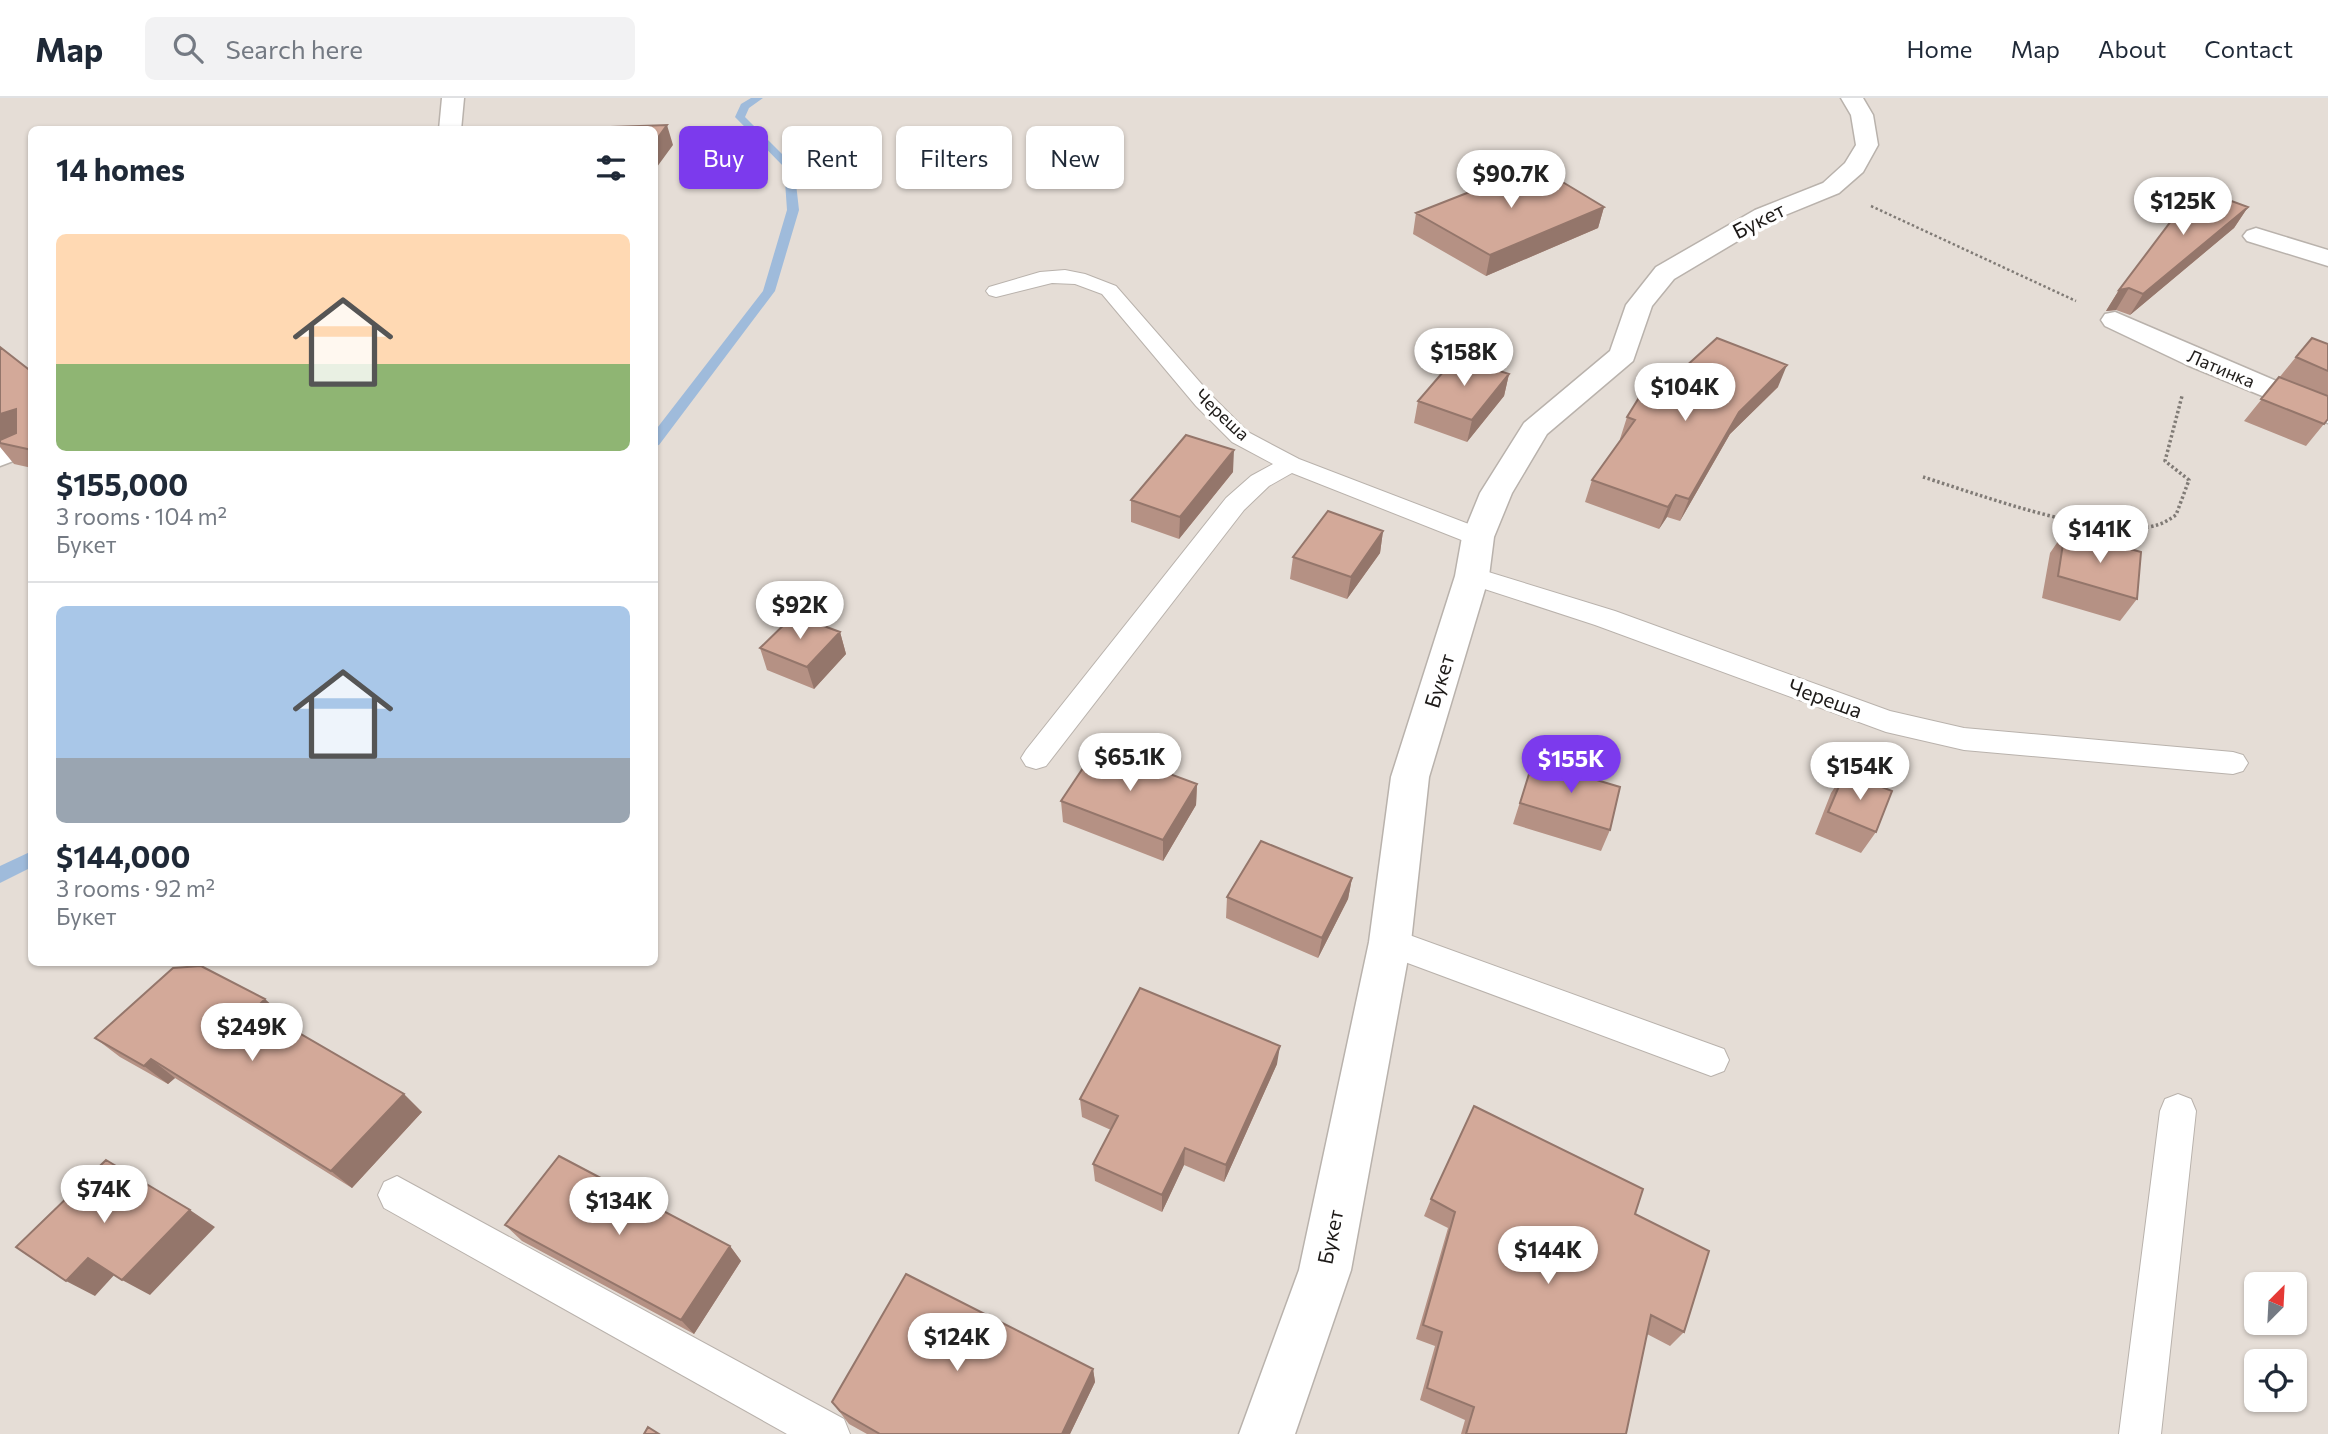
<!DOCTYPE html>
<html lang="en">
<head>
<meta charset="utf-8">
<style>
  :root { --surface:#fff; --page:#f2f2f3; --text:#1f2937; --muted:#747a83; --line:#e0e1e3; --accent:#7c3aed }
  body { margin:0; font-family:Commissioner,sans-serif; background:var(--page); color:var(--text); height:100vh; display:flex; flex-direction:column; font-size:26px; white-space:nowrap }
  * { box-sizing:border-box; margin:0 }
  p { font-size:23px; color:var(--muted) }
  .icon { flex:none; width:38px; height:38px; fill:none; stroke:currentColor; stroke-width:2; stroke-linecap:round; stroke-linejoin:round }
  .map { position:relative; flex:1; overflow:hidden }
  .details { position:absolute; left:28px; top:28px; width:630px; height:840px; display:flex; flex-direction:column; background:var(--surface); border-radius:10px; box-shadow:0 2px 5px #0004 }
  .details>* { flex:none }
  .hud { position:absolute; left:679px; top:28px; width:665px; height:63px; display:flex; gap:14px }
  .needle { width:46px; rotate:24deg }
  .tools { position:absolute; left:2244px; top:1174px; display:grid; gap:14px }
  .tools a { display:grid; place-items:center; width:63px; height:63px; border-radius:10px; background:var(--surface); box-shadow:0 2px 5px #0004; font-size:35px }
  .price { position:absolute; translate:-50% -60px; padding:0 16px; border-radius:24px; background:#fff; color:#222; font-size:23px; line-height:46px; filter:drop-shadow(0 2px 4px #0008) }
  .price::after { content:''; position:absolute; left:50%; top:42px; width:21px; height:16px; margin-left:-10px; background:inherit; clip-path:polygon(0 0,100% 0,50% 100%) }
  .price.on { background:var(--accent); color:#fff }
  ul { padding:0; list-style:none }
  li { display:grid; align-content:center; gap:14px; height:371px; padding:0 28px }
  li+li { border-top:2px solid var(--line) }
  li span { display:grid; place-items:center; height:217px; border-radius:10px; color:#555 }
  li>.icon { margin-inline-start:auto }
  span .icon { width:126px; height:126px; fill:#fffc; stroke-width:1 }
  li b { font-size:30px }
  h2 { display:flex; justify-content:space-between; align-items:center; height:84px; padding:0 28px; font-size:30px }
  .chip { padding:0 24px; border-radius:10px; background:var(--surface); box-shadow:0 2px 5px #0004; font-size:24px; line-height:63px }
  .chip.on { background:var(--accent); color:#fff }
  header { display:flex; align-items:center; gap:42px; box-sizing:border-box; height:98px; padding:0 35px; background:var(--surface); border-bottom:2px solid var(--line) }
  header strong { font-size:33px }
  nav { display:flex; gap:38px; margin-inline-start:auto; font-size:24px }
  .search { width:490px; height:63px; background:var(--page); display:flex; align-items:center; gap:18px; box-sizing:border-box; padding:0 24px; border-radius:10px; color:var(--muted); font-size:26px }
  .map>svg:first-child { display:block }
</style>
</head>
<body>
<header>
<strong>Map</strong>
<div class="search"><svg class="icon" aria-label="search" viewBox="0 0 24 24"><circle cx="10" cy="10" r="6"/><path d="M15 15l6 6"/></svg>Search here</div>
<nav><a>Home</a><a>Map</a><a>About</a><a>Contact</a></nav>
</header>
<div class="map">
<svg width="2328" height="1336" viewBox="0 0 2328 1336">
  <rect width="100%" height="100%" fill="#e5ddd6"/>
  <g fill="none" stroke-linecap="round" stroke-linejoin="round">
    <path fill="#9fbbdb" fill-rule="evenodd" d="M751,0H763L749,10L745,19L794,68L799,112L775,193L659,347L654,348V334L763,193L787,112L784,69L735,19L741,6Z
      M32,753V769L0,785V768Z"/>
    <defs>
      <path id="service" d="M1065,172L1085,176L1116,188L1212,298L1248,334L1299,361L1487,433L1491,439L1487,445L1478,447L1469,445L1292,375L1269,388L1244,412L1046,668L1036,671L1026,668L1021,660L1026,652L1226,400L1251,378L1273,366L1232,344L1196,308L1102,196L1075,186L1052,185L996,199L989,197L986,193L989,189L1040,174Z
        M1472,469L1615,513L1890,613L1964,630L2233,654L2243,657L2248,665L2243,673L2233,676L1964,652L1886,634L1595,527L1463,484L1459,478L1463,472Z
        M1390,830L1724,951L1729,962L1724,973L1711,978L1378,854L1373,844L1378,834Z
        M2178,996L2191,1001L2196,1013L2161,1336H2119L2160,1013L2165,1001Z
        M397,1078L844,1321L850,1336H787L384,1110L378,1097L384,1084Z"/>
      <path id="minor" d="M442,0H464L461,32H439Z
        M1841,0H1863L1873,17L1878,47L1863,74L1839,95L1773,122L1674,181L1652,208L1633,263L1547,336L1512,395L1494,439L1489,478L1429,679L1411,844L1351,1172L1295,1336H1239L1299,1172L1369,844L1391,679L1455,478L1462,439L1480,395L1524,325L1610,253L1626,207L1656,169L1755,112L1823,85L1845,65L1856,47L1851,17Z
        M2256,130L2328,152V168L2247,143L2243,138L2247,133Z
        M2115,214L2328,305V325L2187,267L2105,228L2101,222L2105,216Z
        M32,335V356L0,368V347Z"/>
    </defs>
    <use href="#service" stroke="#b9b2ac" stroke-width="2"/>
    <use href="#minor" stroke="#b9b2ac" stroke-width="3"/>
    <path stroke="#807b76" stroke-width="2.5" stroke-dasharray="2.5 2.5" stroke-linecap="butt" d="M1871,108L2076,203"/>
    <path stroke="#807b76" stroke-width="3.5" stroke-dasharray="2.5 2.5" stroke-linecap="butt" d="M1923,379C1978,396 2103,443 2157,427C2164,425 2170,421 2176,417L2189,382L2165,363L2182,298"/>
    <use href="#service" fill="#fff" fill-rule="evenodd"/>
    <use href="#minor" fill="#fff" fill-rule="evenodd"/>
  </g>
  <path fill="#b59184" d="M1604,109L1598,130L1486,178L1413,136L1416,115Z
    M2248,109L2234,130L2130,217L2116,212L2106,213L2119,192Z
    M2328,246V321L2306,348L2244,323L2296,259Z
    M0,249L32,274V370L14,366L0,349Z
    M1509,276L1504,298L1467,344L1414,325L1418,303Z
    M1671,282L1778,289L1730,336L1680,423L1667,419L1659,431L1585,404L1592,382L1621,342L1620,341L1627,319Z
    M1233,374L1179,441L1131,424V402Z
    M1383,433L1380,455L1347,501L1290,481L1293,459Z
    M2065,433L2137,501L2120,523L2042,500L2050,455Z
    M840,534L846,556L814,591L767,572L760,550Z
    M1533,663L1610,732L1601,753L1513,726Z
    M1845,674L1876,734L1861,755L1815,736L1831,695Z
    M1197,686L1196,707L1163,763L1063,724L1061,703Z
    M1352,780L1348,801L1318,860L1226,820L1227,799Z
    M286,920L282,925L422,1014L352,1090L175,980L168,986L120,959L95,940Z
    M1277,966L1224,1084L1184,1067L1162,1114L1095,1083L1093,1066L1111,1032L1082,1019L1080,1001Z
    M1431,1101L1635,1116L1684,1234L1670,1248L1647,1236L1626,1336H1461L1465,1322L1420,1302L1435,1248L1416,1241L1448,1130L1424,1118Z
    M505,1127L730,1148L741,1163L694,1236L522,1143Z
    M1093,1271L1095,1284L1070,1336H867L849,1326L832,1304Z"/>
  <path fill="#94766b" d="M667,27L673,47L654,73V45Z
    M1604,109L1598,130L1486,178L1490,157Z
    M2248,109L2234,130L2130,217L2143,196Z
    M2129,190L2116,212L2106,213L2119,192Z
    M1787,267L1778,289L1730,336L1680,423L1689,401L1739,314Z
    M1509,276L1504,298L1467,344L1472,322Z
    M16,311L32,330L0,344V316Z
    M1234,352L1233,374L1179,441L1180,419Z
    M1676,397L1667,419L1659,431L1668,409Z
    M1383,433L1380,455L1347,501L1351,479Z
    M840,534L846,556L814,591L807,569Z
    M1197,686L1196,707L1163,763V742Z
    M1352,780L1348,801L1318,860L1322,840Z
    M265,901L286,920L277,929L256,910Z
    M1280,948L1277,966L1224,1084L1226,1067Z
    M151,961L175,980L168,986L144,968Z
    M404,996L422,1014L352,1090L331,1073Z
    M1185,1050L1184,1067L1162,1114V1097Z
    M190,1112L215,1129L150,1197L122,1182Z
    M730,1148L741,1163L694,1236L681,1222Z
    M88,1160L116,1175L95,1198L66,1183Z
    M1093,1271L1095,1284L1070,1336H1062Z"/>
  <path fill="#d3a999" stroke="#94766b" stroke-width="2" d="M667,27L654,45V32H610L611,29Z
    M1536,68L1604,109L1490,157L1416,115Z
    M2196,90L2248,109L2143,196L2129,190L2119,192Z
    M1717,240L1787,267L1739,314L1689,401L1676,397L1668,409L1592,382L1635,322L1627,319L1653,277L1671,282Z
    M2312,240L2328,246V273L2296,259Z
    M0,249L32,274V352L0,345V342L16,335V311L0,316Z
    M1456,259L1509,276L1472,322L1418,303Z
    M2279,279L2328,298V321L2324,326L2261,301Z
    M1186,337L1234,352L1180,419L1131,402Z
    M1328,413L1383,433L1351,479L1293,459Z
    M2065,433L2141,454L2137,501L2058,478Z
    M794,517L840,534L807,569L760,550Z
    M1097,649L1197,686L1163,742L1061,703Z
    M1533,663L1620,689L1610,732L1520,705Z
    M1845,674L1892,693L1876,734L1828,714Z
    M1261,743L1352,780L1322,840L1227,799Z
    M201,868L265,901L256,910L404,996L331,1073L151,961L144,968L95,940L173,870Z
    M1140,890L1280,948L1226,1067L1185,1050L1162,1097L1093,1066L1118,1018L1080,1001Z
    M1474,1008L1643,1091L1635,1116L1709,1153L1684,1234L1651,1217L1626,1336H1466L1474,1309L1427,1290L1442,1234L1423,1227L1455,1114L1431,1101Z
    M559,1058L730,1148L681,1222L505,1127Z
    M106,1062L190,1112L122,1182L88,1160L66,1183L16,1149Z
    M906,1176L1093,1271L1062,1336H880L840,1313L832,1304Z
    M648,1329L659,1336H644Z"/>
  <g text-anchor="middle" stroke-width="7" stroke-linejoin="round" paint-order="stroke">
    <g font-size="18" fill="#1d1a18" stroke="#fff">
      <text transform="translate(2221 271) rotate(23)" y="6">Латинка</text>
      <text transform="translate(1222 317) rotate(43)" y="6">Череша</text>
    </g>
    <g font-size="21" fill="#1d1a18" stroke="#fff">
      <text transform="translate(1759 123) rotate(-27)" y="7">Букет</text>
      <text transform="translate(1440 583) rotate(-73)" y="7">Букет</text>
      <text transform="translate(1825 601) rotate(20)" y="7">Череша</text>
      <text transform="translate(1331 1139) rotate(-78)" y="7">Букет</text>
    </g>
  </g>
</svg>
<div class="tools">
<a><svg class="needle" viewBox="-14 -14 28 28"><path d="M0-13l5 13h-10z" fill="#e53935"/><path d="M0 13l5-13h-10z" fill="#747a83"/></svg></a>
<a><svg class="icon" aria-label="locate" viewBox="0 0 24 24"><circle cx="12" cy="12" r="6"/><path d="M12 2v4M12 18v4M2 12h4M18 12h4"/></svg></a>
</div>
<b class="price" style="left:1511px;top:112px">$90.7K</b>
<b class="price" style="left:2183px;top:139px">$125K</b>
<b class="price" style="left:1464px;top:290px">$158K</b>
<b class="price" style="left:1685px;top:325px">$104K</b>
<b class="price" style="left:2100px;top:467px">$141K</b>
<b class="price" style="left:800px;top:543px">$92K</b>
<b class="price" style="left:1130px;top:695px">$65.1K</b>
<b class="price on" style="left:1571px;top:697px">$155K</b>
<b class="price" style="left:1860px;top:704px">$154K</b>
<b class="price" style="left:252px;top:965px">$249K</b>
<b class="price" style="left:104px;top:1127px">$74K</b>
<b class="price" style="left:619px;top:1139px">$134K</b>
<b class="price" style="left:1548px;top:1188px">$144K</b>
<b class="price" style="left:957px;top:1275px">$124K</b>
<div class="hud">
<a class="chip on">Buy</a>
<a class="chip">Rent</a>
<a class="chip">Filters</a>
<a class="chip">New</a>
</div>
<section class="details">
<h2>14 homes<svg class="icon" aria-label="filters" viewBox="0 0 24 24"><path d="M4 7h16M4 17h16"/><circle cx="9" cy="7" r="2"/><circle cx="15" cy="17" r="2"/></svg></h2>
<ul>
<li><span style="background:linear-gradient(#ffd9b3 60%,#8fb573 0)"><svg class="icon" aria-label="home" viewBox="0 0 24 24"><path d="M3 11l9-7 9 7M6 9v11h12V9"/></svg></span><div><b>$155,000</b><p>3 rooms · 104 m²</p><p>Букет</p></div></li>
<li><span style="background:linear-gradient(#a9c7e8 70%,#9aa5b1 0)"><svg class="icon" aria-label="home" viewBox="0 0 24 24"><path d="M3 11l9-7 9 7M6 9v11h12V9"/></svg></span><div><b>$144,000</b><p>3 rooms · 92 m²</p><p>Букет</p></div></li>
</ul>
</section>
</div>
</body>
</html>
